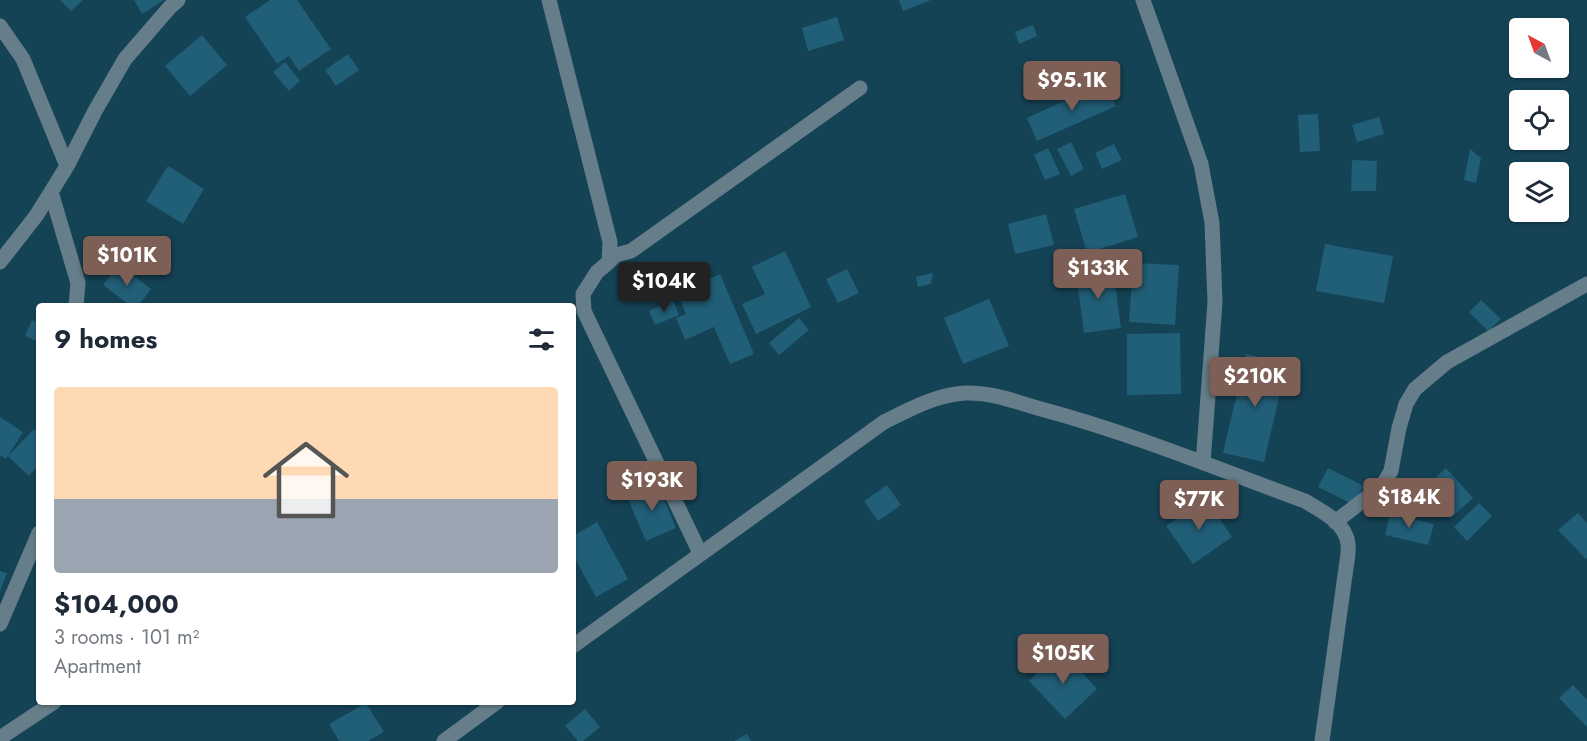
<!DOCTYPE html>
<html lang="en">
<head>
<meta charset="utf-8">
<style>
  :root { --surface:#fff; --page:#f6f6f7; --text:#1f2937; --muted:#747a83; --line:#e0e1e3; --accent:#7d5f55 }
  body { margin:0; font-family:Jost,sans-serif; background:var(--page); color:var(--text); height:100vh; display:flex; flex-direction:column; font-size:22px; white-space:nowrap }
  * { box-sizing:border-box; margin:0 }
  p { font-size:20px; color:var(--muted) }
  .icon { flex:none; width:33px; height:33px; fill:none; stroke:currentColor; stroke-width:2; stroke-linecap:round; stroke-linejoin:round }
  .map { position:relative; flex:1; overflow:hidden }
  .side { position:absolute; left:36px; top:303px; width:540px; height:402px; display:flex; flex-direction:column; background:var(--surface); border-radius:6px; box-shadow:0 2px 4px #0004 }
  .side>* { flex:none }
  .needle { width:39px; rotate:319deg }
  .tools { position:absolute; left:1509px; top:18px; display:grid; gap:12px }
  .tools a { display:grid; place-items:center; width:60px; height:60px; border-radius:6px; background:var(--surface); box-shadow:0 2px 4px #0004; font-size:30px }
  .price { position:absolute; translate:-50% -51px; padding:0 14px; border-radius:6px; background:var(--accent); color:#fff; font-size:20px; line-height:39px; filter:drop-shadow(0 2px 3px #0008) }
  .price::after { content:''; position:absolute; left:50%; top:36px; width:18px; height:14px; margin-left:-9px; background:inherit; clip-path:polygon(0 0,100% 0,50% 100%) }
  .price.on { background:#222; color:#fff }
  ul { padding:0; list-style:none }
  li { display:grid; align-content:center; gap:12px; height:318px; padding:0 18px }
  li+li { border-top:2px solid var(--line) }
  li span { display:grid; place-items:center; height:186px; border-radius:6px; color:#555 }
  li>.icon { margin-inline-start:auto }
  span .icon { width:108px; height:108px; fill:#fffc; stroke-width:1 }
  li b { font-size:26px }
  h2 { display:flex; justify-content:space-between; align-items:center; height:72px; padding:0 18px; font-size:26px }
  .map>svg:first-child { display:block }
</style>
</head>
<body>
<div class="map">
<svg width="1587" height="741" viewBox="0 0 1587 741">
  <rect width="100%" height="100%" fill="#154356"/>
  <path fill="#215e77" d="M60,0H83L71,11Z
    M134,0H164L142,14Z
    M270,0H297L331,49L299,71L289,56L277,64L245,17Z
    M899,0H931L903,11Z
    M837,17L844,40L808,51L802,28Z
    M1033,25L1037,36L1019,44L1015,32Z
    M202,35L227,65L190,96L165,66Z
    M348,54L359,70L336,86L325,70Z
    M285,62L300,81L289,91L273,72Z
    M1105,82L1116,106L1037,141L1027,118Z
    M1318,114L1320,151L1300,152L1298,115Z
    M1379,117L1384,134L1357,142L1352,125Z
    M1071,142L1084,169L1071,176L1057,149Z
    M1114,144L1122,160L1102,169L1095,153Z
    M1048,148L1060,174L1045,180L1034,155Z
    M1470,149L1481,158L1476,183L1464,180Z
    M1352,160L1377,161L1376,191H1351Z
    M168,166L204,189L183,224L146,201Z
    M1125,194L1138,237L1087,253L1074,209Z
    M1046,214L1054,245L1015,254L1008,224Z
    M1325,244L1393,256L1384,303L1316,291Z
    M785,251L811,307L756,334L742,304L765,294L752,267Z
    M1133,263L1179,265L1175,325L1129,322Z
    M119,265L151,289L138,306H131L103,285Z
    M1113,268L1121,328L1084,333L1076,273Z
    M847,269L859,293L838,303L826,279Z
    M933,273L931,284L918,287L916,277Z
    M720,274L754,354L730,364L714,327L685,340L676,318L686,314L677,293Z
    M989,299L1009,346L963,364L944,318Z
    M673,300L679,315L655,325L649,311Z
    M1481,300L1501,319L1488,331L1469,312Z
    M799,318L809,330L779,355L769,343Z
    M32,320L39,323V342L25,336Z
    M1180,333L1181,394L1127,395V334Z
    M1246,354L1287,363L1264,462L1223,453Z
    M0,417L23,432L6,459L0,455Z
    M34,429L39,434V465L29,476L8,456Z
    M1328,468L1364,486L1354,505L1318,487Z
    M1446,468L1473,498L1451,518L1423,489Z
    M658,484L676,528L646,541L627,497Z
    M887,485L901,505L878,521L864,501Z
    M1206,499L1232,537L1193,564L1166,526Z
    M1479,503L1492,516L1467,541L1454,527Z
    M1390,513L1434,524L1428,545L1385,535Z
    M1578,513L1587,523V558L1586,559L1558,530Z
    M597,522L628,579L596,597L573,555V536Z
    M0,571L7,573L0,591Z
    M1062,650L1097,689L1065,719L1029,681Z
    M1573,685L1587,700V727L1559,698Z
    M366,703L384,732L368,741H339L329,724Z
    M585,709L600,727L583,741H578L565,726Z
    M747,734L751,741H734Z"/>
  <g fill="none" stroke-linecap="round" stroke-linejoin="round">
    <path stroke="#667e8a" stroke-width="15" d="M549,0L610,242L609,262L597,272L583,294L584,311L700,553
      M1143,0L1201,164L1212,223L1215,302L1203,463
      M0,26L23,59L67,166
      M51,192L78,283L76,306
      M0,262L36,216L51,192L67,166L95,111L125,59L170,7L178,0
      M609,262L616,255L631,251L860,88
      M1335,522L1382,486L1391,471L1399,428L1406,404L1415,389L1447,362L1587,284
      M0,624L39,533
      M573,646L884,422C910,409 935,395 965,393C991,392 1017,402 1041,409C1131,433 1218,469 1305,501C1322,511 1346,523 1348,544C1349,552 1347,561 1346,568L1322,741
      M0,738L54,702
      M444,741L497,702"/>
  </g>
</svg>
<div class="tools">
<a><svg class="needle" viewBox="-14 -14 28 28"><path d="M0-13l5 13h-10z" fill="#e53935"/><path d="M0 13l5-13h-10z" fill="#747a83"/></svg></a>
<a><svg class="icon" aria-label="locate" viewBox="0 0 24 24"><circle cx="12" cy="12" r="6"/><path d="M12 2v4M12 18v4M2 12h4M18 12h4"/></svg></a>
<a><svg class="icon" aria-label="layers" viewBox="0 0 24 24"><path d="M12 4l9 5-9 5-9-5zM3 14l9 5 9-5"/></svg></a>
</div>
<b class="price" style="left:1072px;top:112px">$95.1K</b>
<b class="price" style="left:127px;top:287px">$101K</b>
<b class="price" style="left:1098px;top:300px">$133K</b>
<b class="price on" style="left:664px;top:313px">$104K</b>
<b class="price" style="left:1255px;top:408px">$210K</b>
<b class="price" style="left:652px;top:512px">$193K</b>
<b class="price" style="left:1409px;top:529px">$184K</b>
<b class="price" style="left:1199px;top:531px">$77K</b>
<b class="price" style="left:1063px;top:685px">$105K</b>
<section class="side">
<h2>9 homes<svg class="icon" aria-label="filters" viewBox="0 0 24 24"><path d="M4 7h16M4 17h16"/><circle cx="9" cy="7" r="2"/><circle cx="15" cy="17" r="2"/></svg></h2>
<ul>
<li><span style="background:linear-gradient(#ffd9b3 60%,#9aa5b1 0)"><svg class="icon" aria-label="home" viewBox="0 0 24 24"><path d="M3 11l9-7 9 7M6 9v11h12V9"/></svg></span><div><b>$104,000</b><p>3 rooms · 101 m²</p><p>Apartment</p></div></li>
</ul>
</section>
</div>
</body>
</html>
